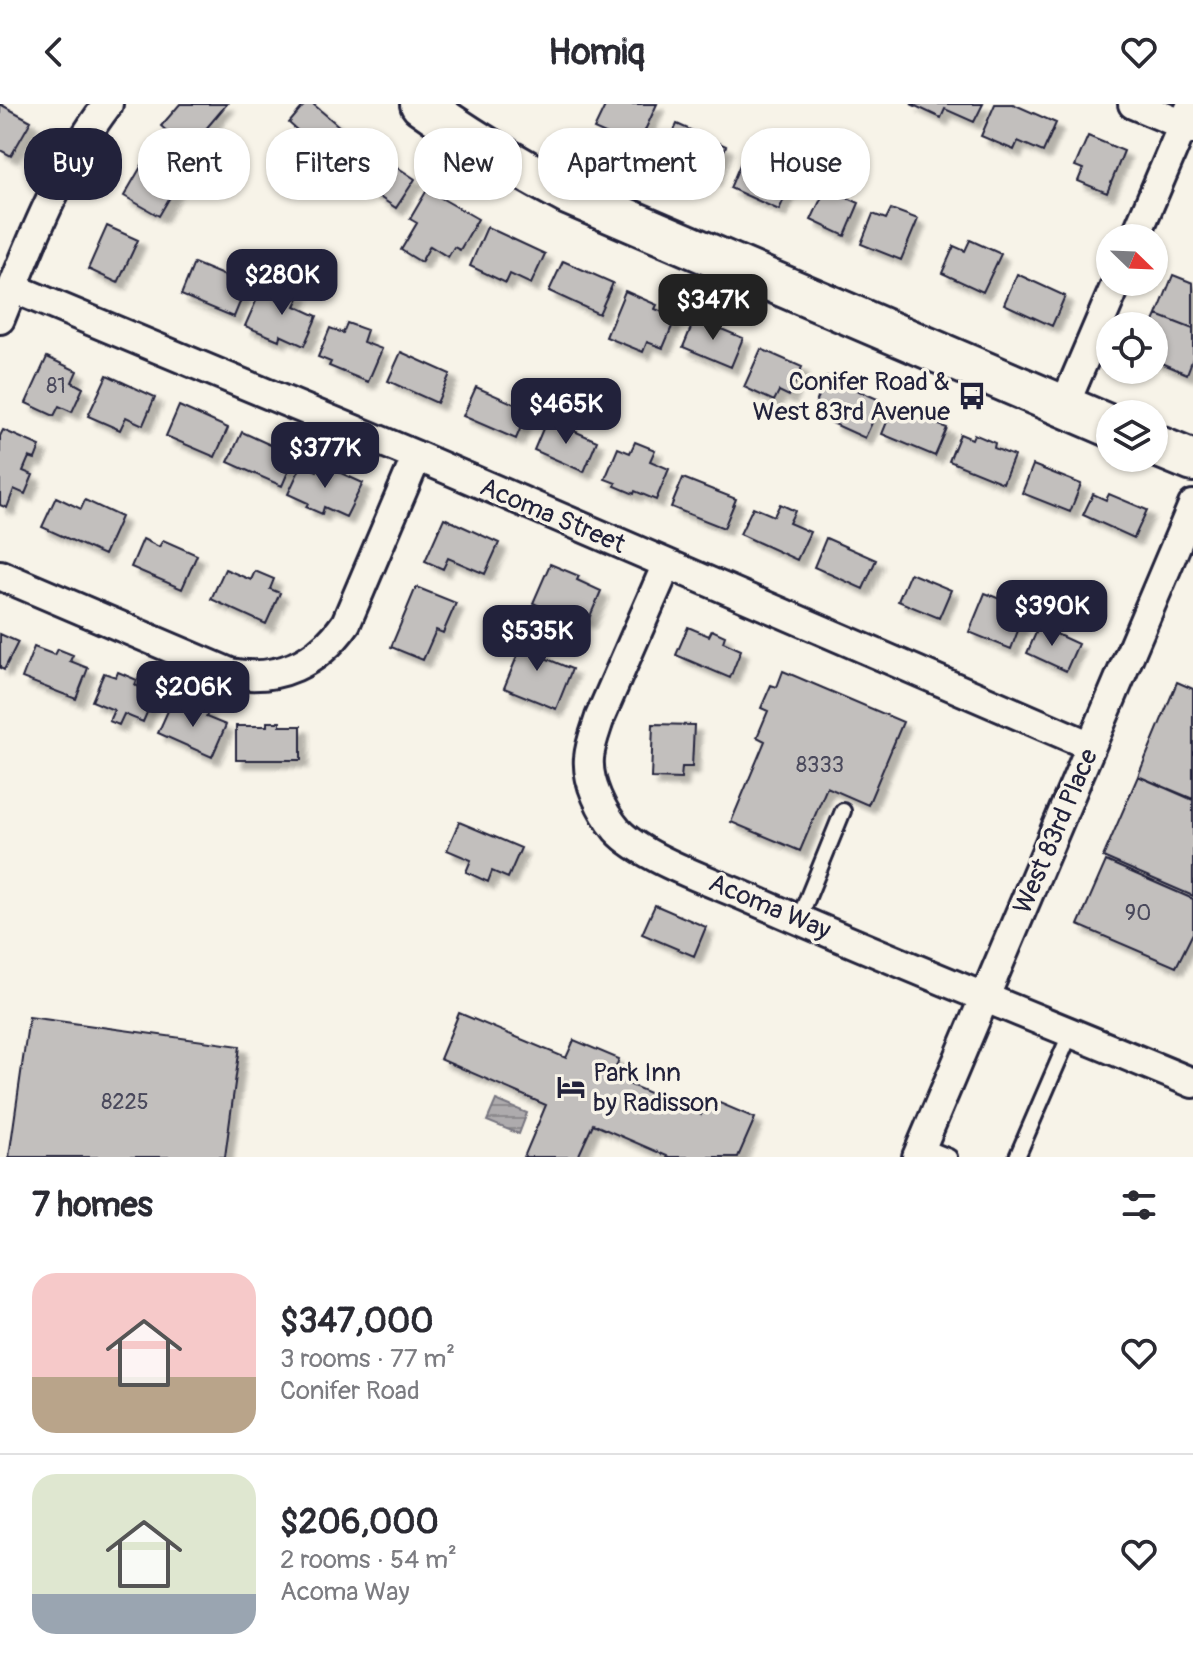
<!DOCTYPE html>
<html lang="en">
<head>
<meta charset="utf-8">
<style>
  :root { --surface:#fff; --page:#f7f7f7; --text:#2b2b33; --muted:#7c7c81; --line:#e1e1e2; --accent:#22223b }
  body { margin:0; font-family:Pangolin,sans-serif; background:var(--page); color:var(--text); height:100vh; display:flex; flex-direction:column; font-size:30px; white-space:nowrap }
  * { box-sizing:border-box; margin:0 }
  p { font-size:26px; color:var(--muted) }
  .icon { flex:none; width:44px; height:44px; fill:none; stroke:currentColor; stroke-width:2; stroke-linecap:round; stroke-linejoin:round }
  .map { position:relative; height:1053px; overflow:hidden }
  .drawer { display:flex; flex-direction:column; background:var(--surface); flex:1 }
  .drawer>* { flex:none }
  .top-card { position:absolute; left:24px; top:24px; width:1146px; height:72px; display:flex; gap:16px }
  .needle { width:52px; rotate:113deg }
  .controls { position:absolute; left:1096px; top:120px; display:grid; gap:16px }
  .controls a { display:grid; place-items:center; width:72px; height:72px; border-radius:50%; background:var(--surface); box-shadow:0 2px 6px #0004; font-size:40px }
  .price { position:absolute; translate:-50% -68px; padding:0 18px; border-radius:16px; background:var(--accent); color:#fff; font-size:26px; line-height:52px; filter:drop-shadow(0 2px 4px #0008) }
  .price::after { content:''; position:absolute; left:50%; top:48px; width:24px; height:18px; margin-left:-12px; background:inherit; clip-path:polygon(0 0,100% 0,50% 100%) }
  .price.selected { background:#222; color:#fff }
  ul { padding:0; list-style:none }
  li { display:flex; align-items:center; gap:24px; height:200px; padding:0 32px }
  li+li { border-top:2px solid var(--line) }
  li span { display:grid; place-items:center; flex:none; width:224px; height:160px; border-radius:24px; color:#555 }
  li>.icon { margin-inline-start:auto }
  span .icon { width:96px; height:96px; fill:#fffc; stroke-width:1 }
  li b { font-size:34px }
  h2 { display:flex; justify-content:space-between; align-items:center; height:96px; padding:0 32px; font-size:34px }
  .tag { padding:0 28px; border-radius:32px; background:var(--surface); box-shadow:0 2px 6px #0004; font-size:28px; line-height:72px }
  .tag.selected { background:var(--accent); color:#fff }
  header { display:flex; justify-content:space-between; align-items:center; height:104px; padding:0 32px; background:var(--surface); font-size:36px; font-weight:700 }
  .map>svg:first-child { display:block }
</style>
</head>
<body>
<header><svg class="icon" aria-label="back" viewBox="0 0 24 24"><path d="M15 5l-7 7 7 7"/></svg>Homiq<svg class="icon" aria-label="heart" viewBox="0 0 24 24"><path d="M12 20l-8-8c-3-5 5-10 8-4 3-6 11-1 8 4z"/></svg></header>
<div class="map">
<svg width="1193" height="1053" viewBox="0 0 1193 1053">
  <defs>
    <pattern id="water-rules" width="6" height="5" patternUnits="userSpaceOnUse" patternTransform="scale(2)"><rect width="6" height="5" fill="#aeabad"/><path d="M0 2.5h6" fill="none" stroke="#8d8b8e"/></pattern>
    <filter id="shadow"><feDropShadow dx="7" dy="7" stdDeviation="2" flood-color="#0004"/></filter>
  </defs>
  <rect width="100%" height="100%" fill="#f7f3e8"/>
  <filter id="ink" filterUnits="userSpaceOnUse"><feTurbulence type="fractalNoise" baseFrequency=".0125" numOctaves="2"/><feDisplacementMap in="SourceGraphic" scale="16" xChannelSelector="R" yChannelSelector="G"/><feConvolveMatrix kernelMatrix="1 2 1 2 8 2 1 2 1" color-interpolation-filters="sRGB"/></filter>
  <g filter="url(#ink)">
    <path fill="url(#water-rules)" stroke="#76747f" stroke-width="2" d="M496,996L527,1009L519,1030L487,1017Z"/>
    <path fill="#c2bfbd" stroke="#22223b" stroke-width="2" filter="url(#shadow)" d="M0,0L31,17L11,52L0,46Z
      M180,0H227L188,46L161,22Z
      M305,0H313L354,35L333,58L289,19Z
      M606,0H657L637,44L594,25Z
      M911,0H983L974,18L945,5L941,14Z
      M995,0H1013L1056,19L1043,48L1018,37L1014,46L981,32Z
      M677,20L726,42L713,74L663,51Z
      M1088,32L1124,47L1107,89L1078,77L1083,65L1075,62Z
      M376,49L415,75L396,104L357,78Z
      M744,51L794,73L779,106L730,84Z
      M146,54L181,74L159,112L124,92Z
      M826,84L859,99L845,132L811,116Z
      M427,86L478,115L460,146L454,143L448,153L430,142L421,158L401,146L417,119L410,115Z
      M891,105L918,115L901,156L861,140L873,110L886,115Z
      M107,122L138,136L118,179L88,165Z
      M487,123L545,150L531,180L510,170L506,179L470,162Z
      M970,136L1001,150L983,188L942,169L954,142L965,147Z
      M563,157L613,179L599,210L549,187Z
      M194,159L247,181L234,213L181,191Z
      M1017,170L1065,192L1052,222L1004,200Z
      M1173,171L1193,179V225L1157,211Z
      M282,182L301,190L295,202L317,212L304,242L280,231L279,236L245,222L260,188L276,195Z
      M625,187L657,201L655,205L676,213L663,244L647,238L643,248L606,233Z
      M1157,211L1193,225V254L1187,270L1154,256V222H1152Z
      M695,214L743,234L731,263L683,243Z
      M347,219L367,226L363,238L382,245L368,278L329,262L331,258L318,253L330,224L343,229Z
      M761,245L802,263L789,292L779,287L774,297L744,283Z
      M401,248L450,270L437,299L388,277Z
      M47,253L77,267L72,278L83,284L72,308L59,302L54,312L26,299Z
      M107,271L155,293L143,321L126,313L120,326L88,312Z
      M827,273L882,297L865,334L832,319L836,310L815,301Z
      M476,283L528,306L516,335L463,312Z
      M179,302L228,324L215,353L166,332Z
      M893,303L947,324L935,352L882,330Z
      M547,315L597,337L584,368L534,346Z
      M3,326L40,342L35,355L29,353L23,367L33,371L25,390L14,385L7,404L0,401V332Z
      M242,328L295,352L282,382L228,358Z
      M960,330L972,335L974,330L995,339L994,344L1014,352L1003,379L949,357Z
      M635,338L655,346L650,357L669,365L656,396L635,387L634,390L615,382L616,379L605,375L618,344L630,349Z
      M302,360L317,367L321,360L363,379L346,413L324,403L322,410L306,403L308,399L288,390Z
      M1033,361L1081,380L1070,408L1022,389Z
      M683,374L736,395L724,424L671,403Z
      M1093,390L1106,396L1109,390L1147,406L1134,434L1083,411Z
      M56,393L81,405L85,396L121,413L104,451L42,423Z
      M780,400L795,407L789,419L810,428L797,456L740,430L753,403L774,412Z
      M444,414L499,439L485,470L448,454L443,465L425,457Z
      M826,434L876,456L863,485L814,463Z
      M143,435L159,443L163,436L197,451L182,485L131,463Z
      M550,460L579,472L577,476L601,487L588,517L564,507L562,512L533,499Z
      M225,465L251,476L255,467L274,475L270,485L280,489L266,520L211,495Z
      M910,469L951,486L939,514L898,497Z
      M416,483L456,499L443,529L436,526L423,556L391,543Z
      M985,489L1015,501L1011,511L1022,516L1011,545L969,528Z
      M1039,522L1078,540L1066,567L1027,549Z
      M688,523L709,532L712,526L725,532L723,538L741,546L730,574L676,551Z
      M528,526L547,534L540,552L572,565L556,605L504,584Z
      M0,530L18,538L4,566L0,564Z
      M34,543L55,551L58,545L73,551L70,557L88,564L76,595L22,574Z
      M783,567L903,618L868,701L827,683L800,747L731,718L765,637L757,633L768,607L761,604L771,581L777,583Z
      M118,568L137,576L135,581L155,590L143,618L124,610L119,621L109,617L114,606L92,597L104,569L116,573Z
      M1177,578L1193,585V695L1138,672Z
      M171,600L190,609L194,601L208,608L206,613L226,621L212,653L158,629Z
      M267,618H280V622H301V656H236V622H267Z
      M653,620L694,621L692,663H682L681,675L651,674Z
      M1138,672L1193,696V792L1103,753Z
      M459,718L521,744L508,774L492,767L488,778L466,768L471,756L447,746Z
      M1106,757L1193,795V829L1176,863L1078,821Z
      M655,801L706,823L694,852L642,830Z
      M459,909L566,954L574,936L619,955L612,973L701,1011L708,994L755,1014L738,1053H669L593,1020L578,1053H524L546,1001L440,955Z
      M29,913L240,942L225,1053H9Z"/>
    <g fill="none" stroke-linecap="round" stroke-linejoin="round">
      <defs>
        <path id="lane" d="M799,815L843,707
          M922,1042L949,1053
          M1017,1053L1071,928"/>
        <path id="street" d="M1133,0L1193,25
          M1135,134L1192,0
          M13,184L417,352L1091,642
          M0,215C30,141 59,64 108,0
          M1064,302L1117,178
          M667,460L600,613C596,626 590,640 589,654C587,678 602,708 617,726C642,754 715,779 751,795C897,859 1046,918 1193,979
          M0,471L230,569C278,578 318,559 346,519L417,352
          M917,1053L1193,401"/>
        <path id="secondary" d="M421,0C468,34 517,63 568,90L1110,322
          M1154,341L1193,357"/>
      </defs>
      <use href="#lane" stroke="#22223b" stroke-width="20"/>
      <use href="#street" stroke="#22223b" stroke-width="34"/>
      <use href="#secondary" stroke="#22223b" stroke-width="46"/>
      <use href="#lane" stroke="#f7f3e8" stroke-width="14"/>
      <use href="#street" stroke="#f7f3e8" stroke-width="28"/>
      <use href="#secondary" stroke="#f7f3e8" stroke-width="40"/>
    </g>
  </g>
  <defs>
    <symbol id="bus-bare" viewBox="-9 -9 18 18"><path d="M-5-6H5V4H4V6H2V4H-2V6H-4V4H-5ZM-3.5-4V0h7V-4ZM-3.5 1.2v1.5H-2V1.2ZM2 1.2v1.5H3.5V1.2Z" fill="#22223b" stroke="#f7f3e8" stroke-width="2.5" paint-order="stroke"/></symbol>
    <symbol id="hotel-bare" viewBox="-9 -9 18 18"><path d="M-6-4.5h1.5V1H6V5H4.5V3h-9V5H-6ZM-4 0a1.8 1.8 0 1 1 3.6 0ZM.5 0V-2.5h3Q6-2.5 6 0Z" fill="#22223b" stroke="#f7f3e8" stroke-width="2.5" paint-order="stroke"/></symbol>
  </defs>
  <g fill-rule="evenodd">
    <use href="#bus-bare" x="952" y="272" width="40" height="40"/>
    <use href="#hotel-bare" x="551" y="963" width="40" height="40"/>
  </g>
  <g text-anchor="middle" stroke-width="7" stroke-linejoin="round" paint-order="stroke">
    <g font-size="22" fill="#4a495c">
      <text x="56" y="289">81</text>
      <text x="820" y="668">8333</text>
      <text x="1138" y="816">90</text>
      <text x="125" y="1005">8225</text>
    </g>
    <g font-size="26" fill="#22223b" stroke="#f7f3e8" text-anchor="end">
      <text x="950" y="286">Conifer Road &amp;<tspan x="950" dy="30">West 83rd Avenue</tspan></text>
      <text x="593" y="977" text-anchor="start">Park Inn<tspan x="593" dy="30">by Radisson</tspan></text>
    </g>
    <g font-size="26" fill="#22223b" stroke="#f7f3e8">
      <text transform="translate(553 411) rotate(23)" y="9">Acoma Street</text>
      <text transform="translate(1055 727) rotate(-67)" y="9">West 83rd Place</text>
      <text transform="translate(770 802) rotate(23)" y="9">Acoma Way</text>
    </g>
  </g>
</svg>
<div class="controls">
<a><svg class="needle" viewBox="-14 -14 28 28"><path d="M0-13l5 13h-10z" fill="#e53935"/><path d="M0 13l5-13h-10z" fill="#7c7c81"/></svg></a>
<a><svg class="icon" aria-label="locate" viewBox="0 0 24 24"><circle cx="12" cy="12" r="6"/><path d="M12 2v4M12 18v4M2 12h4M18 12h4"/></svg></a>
<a><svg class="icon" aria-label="layers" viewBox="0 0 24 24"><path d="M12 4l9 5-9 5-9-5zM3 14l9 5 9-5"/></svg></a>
</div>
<b class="price" style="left:282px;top:213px">$280K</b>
<b class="price selected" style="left:713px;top:238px">$347K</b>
<b class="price" style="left:566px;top:342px">$465K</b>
<b class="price" style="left:325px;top:386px">$377K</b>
<b class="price" style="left:1052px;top:544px">$390K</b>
<b class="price" style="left:537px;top:569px">$535K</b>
<b class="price" style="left:193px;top:625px">$206K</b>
<div class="top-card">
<a class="tag selected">Buy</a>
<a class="tag">Rent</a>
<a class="tag">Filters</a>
<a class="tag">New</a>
<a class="tag">Apartment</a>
<a class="tag">House</a>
</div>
</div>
<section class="drawer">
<h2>7 homes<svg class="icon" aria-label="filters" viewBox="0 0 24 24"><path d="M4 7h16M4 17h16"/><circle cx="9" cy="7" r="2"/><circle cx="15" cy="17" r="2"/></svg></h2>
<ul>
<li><span style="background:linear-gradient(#f6c9c9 65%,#b9a48a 0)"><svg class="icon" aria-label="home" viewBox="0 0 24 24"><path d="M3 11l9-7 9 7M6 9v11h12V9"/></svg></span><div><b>$347,000</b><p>3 rooms · 77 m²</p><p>Conifer Road</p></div><svg class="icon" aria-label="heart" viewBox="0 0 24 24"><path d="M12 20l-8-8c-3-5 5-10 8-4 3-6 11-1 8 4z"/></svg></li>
<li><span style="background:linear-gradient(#dfe7d0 75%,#9aa5b1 0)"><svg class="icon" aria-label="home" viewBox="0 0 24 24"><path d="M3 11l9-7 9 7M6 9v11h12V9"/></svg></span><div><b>$206,000</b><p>2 rooms · 54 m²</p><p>Acoma Way</p></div><svg class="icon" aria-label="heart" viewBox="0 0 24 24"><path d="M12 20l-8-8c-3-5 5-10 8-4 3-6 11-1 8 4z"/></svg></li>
</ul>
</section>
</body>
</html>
